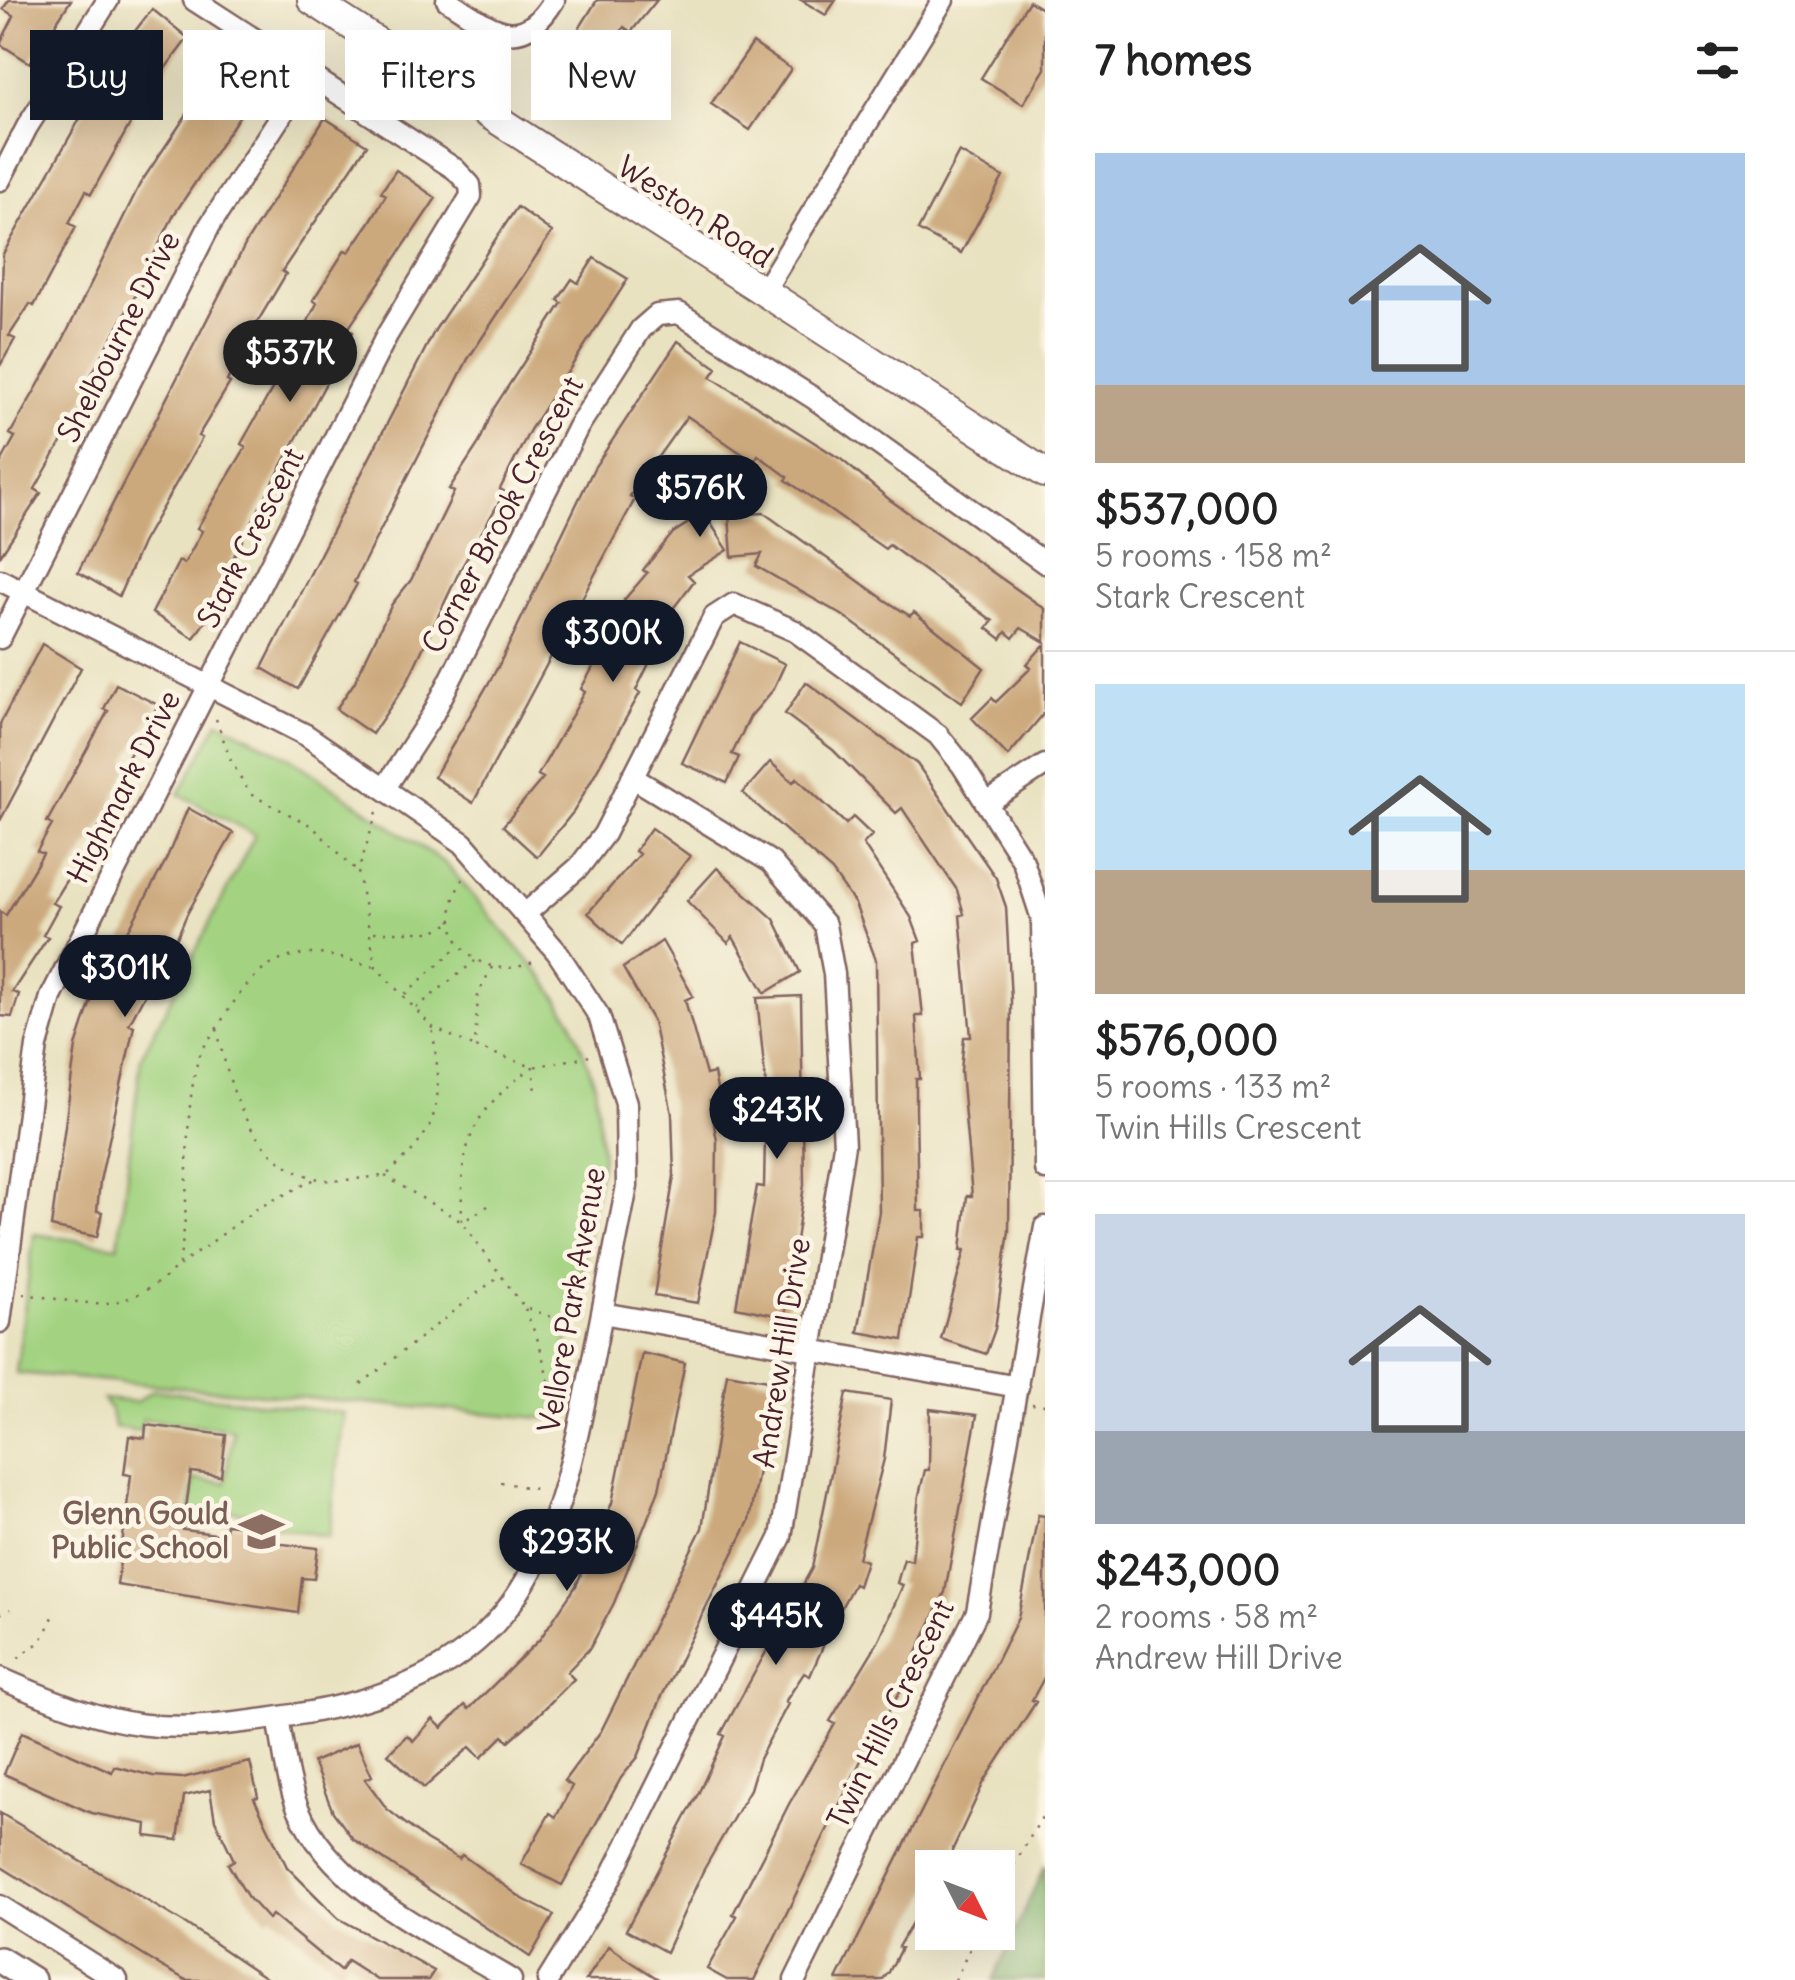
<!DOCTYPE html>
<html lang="en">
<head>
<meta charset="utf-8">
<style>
  :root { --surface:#fff; --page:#f6f6f6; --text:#222; --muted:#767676; --line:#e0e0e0; --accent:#111827 }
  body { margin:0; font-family:Delius,sans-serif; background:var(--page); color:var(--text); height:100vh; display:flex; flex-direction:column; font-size:38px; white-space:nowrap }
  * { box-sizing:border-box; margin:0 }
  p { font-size:32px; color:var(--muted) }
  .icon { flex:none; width:55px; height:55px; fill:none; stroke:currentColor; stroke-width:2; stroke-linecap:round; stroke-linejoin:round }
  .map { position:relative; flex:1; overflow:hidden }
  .sheet { display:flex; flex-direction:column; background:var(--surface); width:750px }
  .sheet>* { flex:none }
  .top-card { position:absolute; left:30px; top:30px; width:865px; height:90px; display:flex; gap:20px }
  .needle { width:65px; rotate:132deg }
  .controls { position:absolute; left:915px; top:1850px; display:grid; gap:20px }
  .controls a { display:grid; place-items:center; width:100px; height:100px; border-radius:0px; background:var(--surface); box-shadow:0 10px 40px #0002; font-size:50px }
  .price { position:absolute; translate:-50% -85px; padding:0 22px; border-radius:35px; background:var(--accent); color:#fff; font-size:32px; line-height:65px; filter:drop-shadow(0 2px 5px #0008) }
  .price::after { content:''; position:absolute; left:50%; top:60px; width:30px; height:22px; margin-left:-15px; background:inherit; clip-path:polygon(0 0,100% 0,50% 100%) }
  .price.current { background:#222; color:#fff }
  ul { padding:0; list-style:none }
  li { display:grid; align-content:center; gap:20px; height:530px; padding:0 50px }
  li+li { border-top:2px solid var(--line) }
  li span { display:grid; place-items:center; height:310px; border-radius:0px; color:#555 }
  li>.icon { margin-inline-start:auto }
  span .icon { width:180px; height:180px; fill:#fffc; stroke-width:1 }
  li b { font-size:42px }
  h2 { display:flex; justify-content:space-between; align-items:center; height:120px; padding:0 50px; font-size:42px }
  .tag { padding:0 35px; border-radius:0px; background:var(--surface); box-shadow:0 10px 40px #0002; font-size:35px; line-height:90px }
  .tag.current { background:var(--accent); color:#fff }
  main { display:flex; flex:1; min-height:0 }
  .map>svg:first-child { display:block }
</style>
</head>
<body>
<main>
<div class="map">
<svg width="1045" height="1980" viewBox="0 0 1045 1980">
  <rect width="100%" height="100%" fill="#fcf5e5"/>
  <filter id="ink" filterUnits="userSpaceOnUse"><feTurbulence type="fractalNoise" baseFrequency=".01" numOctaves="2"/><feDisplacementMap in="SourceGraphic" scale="20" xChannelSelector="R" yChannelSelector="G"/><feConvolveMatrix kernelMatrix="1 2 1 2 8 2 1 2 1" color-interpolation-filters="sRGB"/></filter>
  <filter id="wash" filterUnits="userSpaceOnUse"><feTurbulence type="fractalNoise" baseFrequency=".0048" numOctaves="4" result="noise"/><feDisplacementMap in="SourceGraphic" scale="40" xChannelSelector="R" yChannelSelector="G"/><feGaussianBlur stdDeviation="2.25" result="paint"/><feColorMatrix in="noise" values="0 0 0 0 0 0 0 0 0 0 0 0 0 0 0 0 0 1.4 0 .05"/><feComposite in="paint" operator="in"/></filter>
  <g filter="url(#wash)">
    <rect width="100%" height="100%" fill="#e9e2c1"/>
    <path fill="#a3d381" stroke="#767956" stroke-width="2.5" d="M219,721L287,756L446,864L547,982L572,1021L595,1084L602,1158L553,1419L16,1373L34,1234L118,1246L141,1057L255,835L179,794Z
      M153,1390L344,1413L329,1537L275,1526V1516L220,1510L219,1522L189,1521L194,1479L225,1483L233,1429L143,1419L140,1431L114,1427L111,1411L103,1399L136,1402Z"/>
    <path fill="#82b56f" stroke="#666a4d" stroke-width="2.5" d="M1045,1865V1980H993Z"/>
    <g id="blocks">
      <path fill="#cca97d" d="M9,0H71L30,63L0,44L14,16L3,9Z
        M597,0H657L631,32L624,27L582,91L552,72Z
        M801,0H836L826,15Z
        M1029,1L1045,11V69L1023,104L981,78Z
        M152,9L188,38L131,114L134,117L91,194L86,191L69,223L76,227L34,306L30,304L9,336L15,339L0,366L3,254L115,57Z
        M753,43L791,69L750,130L711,104Z
        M226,56L260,85L175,213L147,268L150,269L89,379L93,381L80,409L35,489L41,493L0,556V464L15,437L10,434L56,354L140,184Z
        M325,118L367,145L282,271L286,274L255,326L258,328L243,349L227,381L230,383L198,436L202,438L142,543L119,596L78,572L246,243Z
        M959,152L1003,177L961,253L918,230Z
        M396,170L436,198L348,329L353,332L235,554L214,608L194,638L152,613L179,561L184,564L202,531L197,528L246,447L241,444L288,361L317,303L313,300L345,250L349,252L370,222L386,195L381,192Z
        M517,207L552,232L468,359L370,550L354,582L357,584L298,689L262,668L435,330Z
        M594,258L628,279L530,430L500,489L505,492L460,570L406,684L372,734L336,709L354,683L392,604L411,580L454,492L449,489L479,443L494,408L562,303L558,300L572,279L578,283Z
        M678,341L717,368L711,377L842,460L890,500L1045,609V642L1021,628L1013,638L1006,632L1001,639L987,628L993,621L889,545L885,549L786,480L788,477L758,455L754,462L687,416L630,496L635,499L473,803L434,777L498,667L594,468Z
        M704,513L728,550L688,575L694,581L656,631L663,635L636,690L640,693L574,811L537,857L503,826L543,778L538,775L585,692L581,689L628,604L624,600L647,573L643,570L673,533Z
        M764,513L885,600L910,616L914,612L984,668L962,702L842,615L756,566L762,554L732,557L729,515Z
        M740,642L785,664L773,690L750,717L732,754L739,757L727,783L682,763Z
        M42,644L81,668L0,821V724Z
        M1045,644V712L1008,756L972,718L992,698L996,702L1031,668L1027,664Z
        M806,682L917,764L996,878L1006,907L1011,1001L1009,1231L995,1329L986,1354L941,1339L965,1250H961L967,1196H972L961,1071L964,1037H971L960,915L964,914L957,890L902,808L896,813L833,750L785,714Z
        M116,684L158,705L126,761L130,764L106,817L52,903L59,906L43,935L48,937L12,992L19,994L12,1017L0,1016V912L6,915L43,854L37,851L52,825L47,822L108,711L104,709Z
        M770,762L793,782L797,778L846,824L853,817L872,835L863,844L911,917L920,941L915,943L923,1016H916L920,1079H916V1110L918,1211H924V1237H918L903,1340L858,1332L879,1212L876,960L855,904L832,871L743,793Z
        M188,808L233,833L187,914L165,966L161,964L129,1024L134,1026L100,1181L97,1211L102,1212L97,1237L51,1227L76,1046L92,998L165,862Z
        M651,828L690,856L622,945L588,913L639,854L635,851Z
        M717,868L774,919L800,972L765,993L733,937L728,943L687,901Z
        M662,941L693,996L685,1000L706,1075L714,1073L719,1100L710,1101L717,1141L716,1212L698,1303L654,1296L674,1176L672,1114L653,1021L623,968Z
        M801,996L804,1185L785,1317L736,1307L757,1186L764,1187L766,1085L757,998Z
        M642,1353L685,1363L659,1490L614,1603L590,1648L567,1672L574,1679L533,1720L509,1741L503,1736L481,1758L470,1747L424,1788L388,1754L407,1735L413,1741L433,1719L442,1728L465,1705L469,1709L540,1639L576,1586L612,1503Z
        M727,1373L774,1381L749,1521L662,1696L638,1757L621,1778L562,1885L521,1864L550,1813L556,1817L572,1786L564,1781L601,1731L702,1528Z
        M847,1393L891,1400L884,1459L858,1558L866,1561L858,1586L854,1584L835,1619L810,1676L804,1673L785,1702L788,1704L759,1759L750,1789L703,1871L666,1952L626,1930L699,1792L725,1736L721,1734L812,1568Z
        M930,1409L977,1415L945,1592L911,1666L914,1668L867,1748L754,1980H727L707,1969L737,1916L733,1914L789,1804L835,1724L830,1721L878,1642L903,1585L897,1583L904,1559L912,1561L919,1495L925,1470H929Z
        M146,1425L226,1435L221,1476L191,1472L183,1530L224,1535L226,1524L267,1529L265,1542L318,1548L314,1579L302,1578L298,1613L117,1585L131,1475L124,1474L129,1436L145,1438Z
        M1038,1515L1045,1516V1676L1032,1700L1036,1702L984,1782L944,1868H932V1888L898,1947L901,1948L889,1972L882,1980H837L1018,1618Z
        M22,1732L112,1772L114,1766L153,1776L182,1778L250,1762L258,1797L254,1798L287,1867L338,1918L434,1971L428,1980H377L347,1961L340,1971L272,1915L268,1919L247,1896L228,1864L234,1860L215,1820L210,1790L184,1796L178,1840L146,1836L147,1824L91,1813L4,1774Z
        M357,1743L372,1776L365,1779L387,1809L426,1840L459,1859L462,1855L523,1899L554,1915L530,1957L353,1839L333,1812L313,1762Z
        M0,1813L186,1924L269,1980H186L154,1962L0,1866Z
        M609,1946L633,1963L660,1980H586Z"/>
    </g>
  </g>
  <g filter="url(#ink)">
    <use href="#blocks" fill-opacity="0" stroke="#826360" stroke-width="2.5"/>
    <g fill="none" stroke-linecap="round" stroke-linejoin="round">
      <defs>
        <path id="minor" d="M447,0C490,27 520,57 554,0
          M0,180L27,127L108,0
          M762,294L943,0
          M0,580L306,735L463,843L557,952L599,1016L626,1103L627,1186C613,1256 599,1325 586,1394C548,1586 500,1682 293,1715C161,1736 122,1732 0,1678
          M0,638L210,225L308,74
          M385,788L433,714L578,427L641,329L657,315L679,313L815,399L1045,563
          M987,803L1045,765
          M525,914L579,867L604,834L714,617L734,604L795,631L938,735L962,765L1023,861L1042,919L1045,1169
          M602,1313L1018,1387
          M0,1322L37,1046L51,997L387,335L471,196L470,185L455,169L194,0
          M278,1718C284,1747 286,1780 298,1808C334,1893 437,1934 511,1980
          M0,1906L117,1980
          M548,1980L609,1881L781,1537L844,1145L834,974L825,925L771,862L632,777
          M795,1980L977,1612L1045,1227"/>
        <path id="tertiary" d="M0,1960L32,1980"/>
        <path id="secondary" d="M312,0L1045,473"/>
      </defs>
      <use href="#minor" stroke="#826360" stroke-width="25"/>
      <use href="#tertiary" stroke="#826360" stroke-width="30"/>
      <use href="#secondary" stroke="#826360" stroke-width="32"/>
      <path stroke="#826360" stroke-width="2.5" stroke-dasharray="2.5 8" stroke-linecap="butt" d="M216,719L231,761L250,794L312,826L357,871
        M377,812L358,872L376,967L432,1027L475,1047
        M463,879C429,931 476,986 533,962
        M374,932H432L449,924
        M492,967L478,994L475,1047L533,1067L590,1056
        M405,994L459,946
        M416,1008L475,961
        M217,1029C230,1088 247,1158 315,1178C334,1184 365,1177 385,1176C444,1128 443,1099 432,1027
        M385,1176L462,1222L524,1307L574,1325
        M488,1206L462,1222C460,1144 468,1114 533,1067L536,1091
        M179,1266L258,1208L315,1179
        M23,1294C96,1304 118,1317 178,1267C193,1200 181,1134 196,1068C199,1052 208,1041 217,1028C240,992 260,957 308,954C331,953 354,962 376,967
        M525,1309L539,1343L557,1413
        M361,1384L498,1277
        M1032,1404L1045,1405
        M501,1482L540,1490
        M0,1614L10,1609
        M18,1658L41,1641L56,1611
        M998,1892L1045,1812
        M955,1980L978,1932"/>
      <use href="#minor" stroke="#fff" stroke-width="20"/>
      <use href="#tertiary" stroke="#fff" stroke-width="25"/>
      <use href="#secondary" stroke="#fff" stroke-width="28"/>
    </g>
  </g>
  <defs>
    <symbol id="school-bare" viewBox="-9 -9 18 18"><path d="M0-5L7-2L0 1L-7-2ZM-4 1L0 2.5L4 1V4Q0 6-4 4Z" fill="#8d6e63" stroke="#fcf5e5" stroke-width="2.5" paint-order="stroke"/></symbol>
  </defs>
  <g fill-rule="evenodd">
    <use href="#school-bare" x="230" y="1500" width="63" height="63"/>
  </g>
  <g text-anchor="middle" stroke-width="9" stroke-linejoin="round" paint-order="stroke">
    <g font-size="30" fill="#4a1f2b" stroke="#fcf5e5">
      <text transform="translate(695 212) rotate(33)" y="10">Weston Road</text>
      <text transform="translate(119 337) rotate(-63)" y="10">Shelbourne Drive</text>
      <text transform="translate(503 515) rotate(-62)" y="10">Corner Brook Crescent</text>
      <text transform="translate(251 538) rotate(-63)" y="10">Stark Crescent</text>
      <text transform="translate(124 787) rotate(-63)" y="10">Highmark Drive</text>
      <text transform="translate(572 1300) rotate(-80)" y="10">Vellore Park Avenue</text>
      <text transform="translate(782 1353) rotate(-81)" y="10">Andrew Hill Drive</text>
      <text transform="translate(891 1714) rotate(-64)" y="10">Twin Hills Crescent</text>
    </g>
    <g font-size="30" font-weight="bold" fill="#785e54" stroke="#fcf5e5" text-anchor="end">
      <text x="229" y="1524">Glenn Gould<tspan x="229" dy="34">Public School</tspan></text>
    </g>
  </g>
</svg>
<div class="controls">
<a><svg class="needle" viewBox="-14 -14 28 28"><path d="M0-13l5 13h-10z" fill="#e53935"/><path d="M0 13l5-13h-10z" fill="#767676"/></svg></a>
</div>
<b class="price current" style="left:290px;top:405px">$537K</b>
<b class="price" style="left:700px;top:540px">$576K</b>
<b class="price" style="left:613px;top:685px">$300K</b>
<b class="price" style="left:125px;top:1020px">$301K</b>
<b class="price" style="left:777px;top:1162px">$243K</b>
<b class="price" style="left:567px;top:1594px">$293K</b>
<b class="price" style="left:776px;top:1668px">$445K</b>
<div class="top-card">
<a class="tag current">Buy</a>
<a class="tag">Rent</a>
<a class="tag">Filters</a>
<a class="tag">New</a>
</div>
</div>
<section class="sheet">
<h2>7 homes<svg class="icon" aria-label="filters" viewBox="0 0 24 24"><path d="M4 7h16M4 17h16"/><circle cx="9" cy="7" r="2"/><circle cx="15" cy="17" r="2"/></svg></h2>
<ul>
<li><span style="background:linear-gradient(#a9c7e8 75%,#b9a48a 0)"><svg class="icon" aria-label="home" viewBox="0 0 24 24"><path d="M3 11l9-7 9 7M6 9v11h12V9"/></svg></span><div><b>$537,000</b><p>5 rooms · 158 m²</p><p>Stark Crescent</p></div></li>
<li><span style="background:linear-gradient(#bfe0f5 60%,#b9a48a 0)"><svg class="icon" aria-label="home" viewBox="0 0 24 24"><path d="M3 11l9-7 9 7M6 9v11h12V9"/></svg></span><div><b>$576,000</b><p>5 rooms · 133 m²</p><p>Twin Hills Crescent</p></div></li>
<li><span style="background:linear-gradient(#c9d6e8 70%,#9aa5b1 0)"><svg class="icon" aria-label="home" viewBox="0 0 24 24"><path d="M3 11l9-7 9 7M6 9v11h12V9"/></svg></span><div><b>$243,000</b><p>2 rooms · 58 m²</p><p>Andrew Hill Drive</p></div></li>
</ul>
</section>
</main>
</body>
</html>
